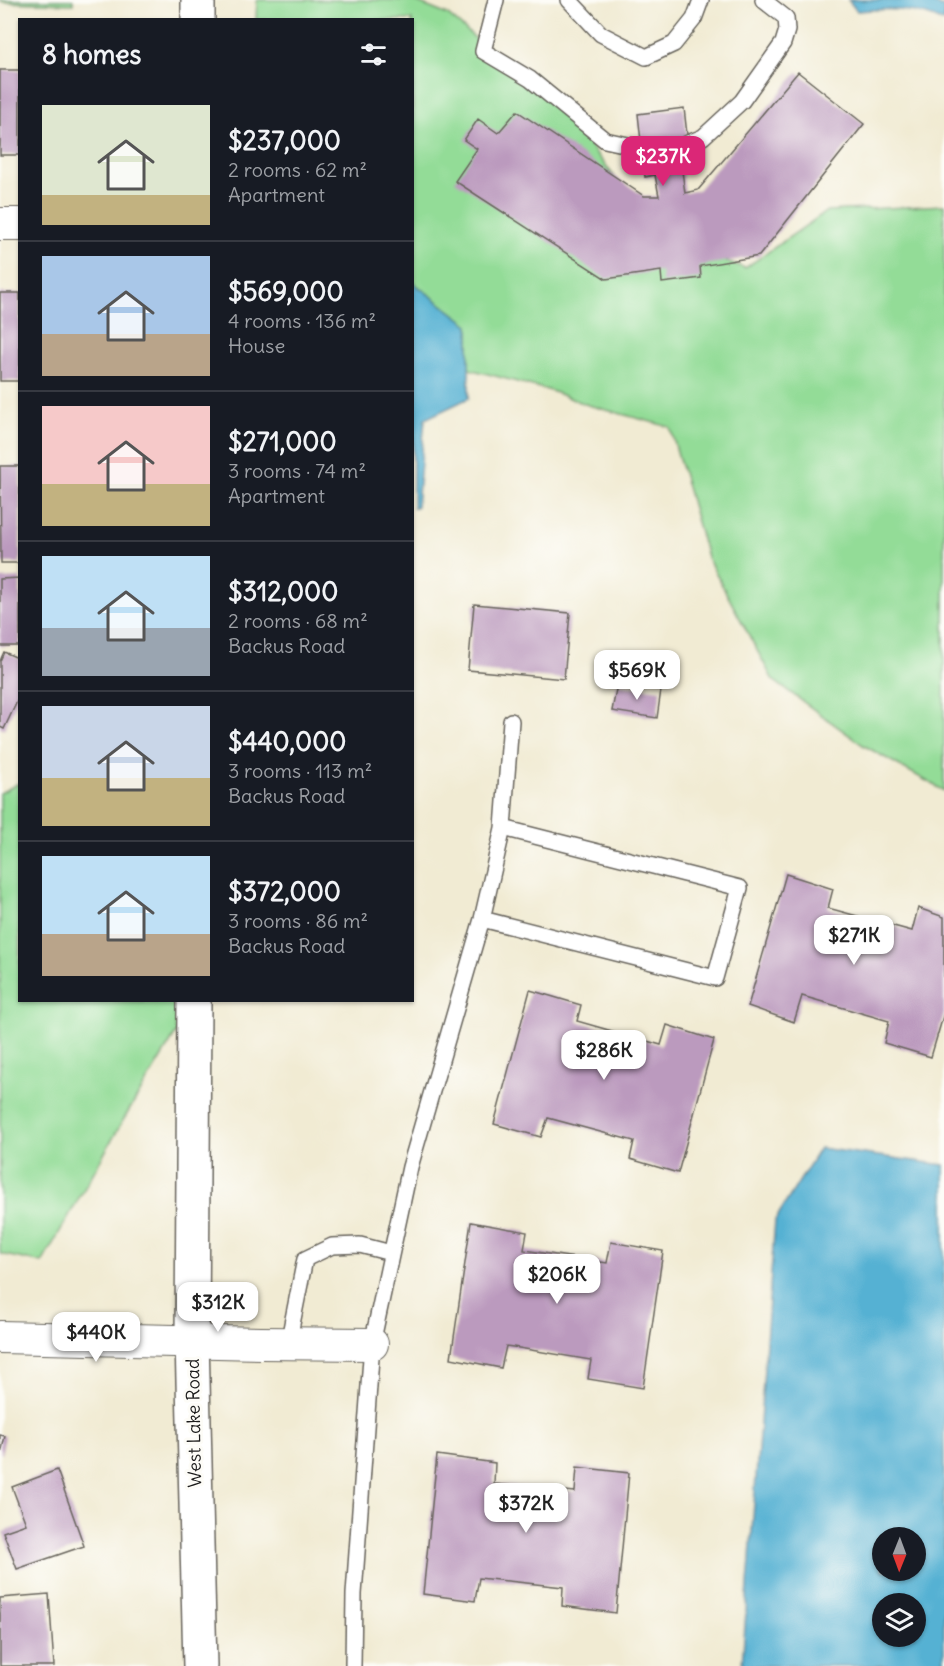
<!DOCTYPE html>
<html lang="en">
<head>
<meta charset="utf-8">
<style>
  :root { --surface:#171b24; --page:#20242c; --text:#f1f3f6; --muted:#9ea1a6; --line:#363941; --accent:#db2777 }
  body { margin:0; font-family:Delius,sans-serif; background:var(--page); color:var(--text); height:100vh; display:flex; flex-direction:column; font-size:22px; white-space:nowrap }
  * { box-sizing:border-box; margin:0 }
  p { font-size:20px; color:var(--muted) }
  .icon { flex:none; width:33px; height:33px; fill:none; stroke:currentColor; stroke-width:2; stroke-linecap:round; stroke-linejoin:round }
  .map { position:relative; flex:1; overflow:hidden }
  .panel { position:absolute; left:18px; top:18px; width:396px; height:984px; display:flex; flex-direction:column; background:var(--surface); border-radius:0px; box-shadow:0 2px 4px #0004 }
  .panel>* { flex:none }
  .needle { width:39px; rotate:181deg }
  .controls { position:absolute; left:872px; top:1527px; display:grid; gap:12px }
  .controls a { display:grid; place-items:center; width:54px; height:54px; border-radius:50%; background:var(--surface); box-shadow:0 2px 4px #0004; font-size:30px }
  .price { position:absolute; translate:-50% -51px; padding:0 14px; border-radius:12px; background:#fff; color:#222; font-size:20px; line-height:39px; filter:drop-shadow(0 2px 3px #0008) }
  .price::after { content:''; position:absolute; left:50%; top:36px; width:18px; height:14px; margin-left:-9px; background:inherit; clip-path:polygon(0 0,100% 0,50% 100%) }
  .price.on { background:var(--accent); color:#fff }
  ul { padding:0; list-style:none }
  li { display:flex; align-items:center; gap:18px; height:150px; padding:0 24px }
  li+li { border-top:2px solid var(--line) }
  li span { display:grid; place-items:center; flex:none; width:168px; height:120px; border-radius:0px; color:#555 }
  li>.icon { margin-inline-start:auto }
  span .icon { width:72px; height:72px; fill:#fffc; stroke-width:1 }
  li b { font-size:26px }
  h2 { display:flex; justify-content:space-between; align-items:center; height:72px; padding:0 24px; font-size:26px }
  .map>svg:first-child { display:block }
</style>
</head>
<body>
<div class="map">
<svg width="944" height="1666" viewBox="0 0 944 1666">
  <rect width="100%" height="100%" fill="#fdfcf7"/>
  <filter id="ink" filterUnits="userSpaceOnUse"><feTurbulence type="fractalNoise" baseFrequency=".0167" numOctaves="2"/><feDisplacementMap in="SourceGraphic" scale="12" xChannelSelector="R" yChannelSelector="G"/><feConvolveMatrix kernelMatrix="1 2 1 2 8 2 1 2 1" color-interpolation-filters="sRGB"/></filter>
  <filter id="wash" filterUnits="userSpaceOnUse"><feTurbulence type="fractalNoise" baseFrequency=".008" numOctaves="4" result="noise"/><feDisplacementMap in="SourceGraphic" scale="24" xChannelSelector="R" yChannelSelector="G"/><feGaussianBlur stdDeviation="1.35" result="paint"/><feColorMatrix in="noise" values="0 0 0 0 0 0 0 0 0 0 0 0 0 0 0 0 0 1.4 0 .05"/><feComposite in="paint" operator="in"/></filter>
  <g filter="url(#wash)">
    <rect width="100%" height="100%" fill="#f1ebd3"/>
    <path fill="#93dc97" stroke="#587c5a" stroke-width="1.5" d="M0,0H73V4L0,2Z
      M257,0H411L448,15L567,116L663,239L745,268L827,211L944,205V791L863,745L773,680L707,557L670,427L588,405L551,391L469,369V325L413,282L412,20H256Z
      M19,783L20,1000L179,1001L178,1030L124,1119L42,1263L0,1254V793Z"/>
    <path fill="#55b1d3" stroke="#386678" stroke-width="1.5" fill-rule="evenodd" d="M848,0H923L944,7V22C916,8 887,8 857,11Z
      M412,282L469,325V398L425,419L417,506L413,508Z
      M820,1148L944,1165V1666H742L775,1220ZM882,1538H915V1570H882ZM882,1604H915V1636H882Z"/>
    <g id="blocks">
      <path fill="#bb9abe" d="M0,70H20V155H0Z
        M798,72L864,124L759,256L700,266L701,278L662,283L661,271L606,279L455,181L477,149L464,140L478,119L498,133L517,111L644,196H659L655,175L645,177L638,114L684,108L691,170L682,171L685,193L698,190Z
        M0,293H20V381H0Z
        M0,466H20V563H1Z
        M20,578V646H0V579Z
        M474,604L570,613L564,679L468,670Z
        M4,652L20,659V695L4,729L0,727V661Z
        M617,684L661,690L657,718L612,711Z
        M786,874L833,889L828,908L912,931L918,908L944,917V1013L931,1057L884,1043L889,1021L802,996L794,1022L748,1006Z
        M530,990L581,1005L577,1021L661,1045L667,1025L714,1040L678,1173L630,1159L634,1141L548,1118L541,1137L494,1124Z
        M471,1222L527,1232L524,1250L607,1263L611,1242L663,1251L643,1388L588,1379L591,1360L513,1347L506,1346L501,1368L451,1358Z
        M0,1435L5,1436L1,1454H0Z
        M437,1455L495,1463L494,1484L575,1492L577,1467L629,1473L616,1613L562,1606L563,1587L479,1578L475,1601L423,1594Z
        M57,1470L84,1546L17,1569L3,1532L26,1524L12,1487Z
        M49,1594L54,1666H0V1598Z"/>
    </g>
  </g>
  <g filter="url(#ink)">
    <use href="#blocks" fill-opacity="0" stroke="#67645c" stroke-width="1.5"/>
    <g fill="none" stroke-linecap="round" stroke-linejoin="round">
      <defs>
        <path id="service" d="M496,0L483,51L530,79L605,140L642,148
          M569,0L601,34L646,57L674,44L694,19L701,0
          M688,143L703,137L742,101L783,43L787,30L786,18L763,0
          M482,919L715,978L740,888L503,828
          M288,1344L305,1259L332,1246L360,1245L391,1253
          M353,1666L354,1594L372,1344L410,1167L482,919L503,828L511,721"/>
        <path id="minor" d="M0,224H20
          M0,1337L261,1343L372,1344"/>
        <path id="tertiary" d="M198,20V0
          M194,1000L192,1340L200,1666"/>
      </defs>
      <use href="#service" stroke="#67645c" stroke-width="18"/>
      <use href="#minor" stroke="#67645c" stroke-width="34"/>
      <use href="#tertiary" stroke="#67645c" stroke-width="36"/>
      <use href="#service" stroke="#fff" stroke-width="15"/>
      <use href="#minor" stroke="#fff" stroke-width="32"/>
      <use href="#tertiary" stroke="#fff" stroke-width="33"/>
    </g>
  </g>
  <g text-anchor="middle" stroke-width="6" stroke-linejoin="round" paint-order="stroke">
    <g font-size="18" fill="#1c1c1c" stroke="#fdfcf7">
      <text transform="translate(194 1423) rotate(-91)" y="6">West Lake Road</text>
    </g>
  </g>
</svg>
<div class="controls">
<a><svg class="needle" viewBox="-14 -14 28 28"><path d="M0-13l5 13h-10z" fill="#e53935"/><path d="M0 13l5-13h-10z" fill="#9ea1a6"/></svg></a>
<a><svg class="icon" aria-label="layers" viewBox="0 0 24 24"><path d="M12 4l9 5-9 5-9-5zM3 14l9 5 9-5"/></svg></a>
</div>
<b class="price on" style="left:663px;top:187px">$237K</b>
<b class="price" style="left:637px;top:701px">$569K</b>
<b class="price" style="left:854px;top:966px">$271K</b>
<b class="price" style="left:604px;top:1081px">$286K</b>
<b class="price" style="left:557px;top:1305px">$206K</b>
<b class="price" style="left:218px;top:1333px">$312K</b>
<b class="price" style="left:96px;top:1363px">$440K</b>
<b class="price" style="left:526px;top:1534px">$372K</b>
<section class="panel">
<h2>8 homes<svg class="icon" aria-label="filters" viewBox="0 0 24 24"><path d="M4 7h16M4 17h16"/><circle cx="9" cy="7" r="2"/><circle cx="15" cy="17" r="2"/></svg></h2>
<ul>
<li><span style="background:linear-gradient(#dfe7d0 75%,#c2b280 0)"><svg class="icon" aria-label="home" viewBox="0 0 24 24"><path d="M3 11l9-7 9 7M6 9v11h12V9"/></svg></span><div><b>$237,000</b><p>2 rooms · 62 m²</p><p>Apartment</p></div></li>
<li><span style="background:linear-gradient(#a9c7e8 65%,#b9a48a 0)"><svg class="icon" aria-label="home" viewBox="0 0 24 24"><path d="M3 11l9-7 9 7M6 9v11h12V9"/></svg></span><div><b>$569,000</b><p>4 rooms · 136 m²</p><p>House</p></div></li>
<li><span style="background:linear-gradient(#f6c9c9 65%,#c2b280 0)"><svg class="icon" aria-label="home" viewBox="0 0 24 24"><path d="M3 11l9-7 9 7M6 9v11h12V9"/></svg></span><div><b>$271,000</b><p>3 rooms · 74 m²</p><p>Apartment</p></div></li>
<li><span style="background:linear-gradient(#bfe0f5 60%,#9aa5b1 0)"><svg class="icon" aria-label="home" viewBox="0 0 24 24"><path d="M3 11l9-7 9 7M6 9v11h12V9"/></svg></span><div><b>$312,000</b><p>2 rooms · 68 m²</p><p>Backus Road</p></div></li>
<li><span style="background:linear-gradient(#c9d6e8 60%,#c2b280 0)"><svg class="icon" aria-label="home" viewBox="0 0 24 24"><path d="M3 11l9-7 9 7M6 9v11h12V9"/></svg></span><div><b>$440,000</b><p>3 rooms · 113 m²</p><p>Backus Road</p></div></li>
<li><span style="background:linear-gradient(#bfe0f5 65%,#b9a48a 0)"><svg class="icon" aria-label="home" viewBox="0 0 24 24"><path d="M3 11l9-7 9 7M6 9v11h12V9"/></svg></span><div><b>$372,000</b><p>3 rooms · 86 m²</p><p>Backus Road</p></div></li>
</ul>
</section>
</div>
</body>
</html>
